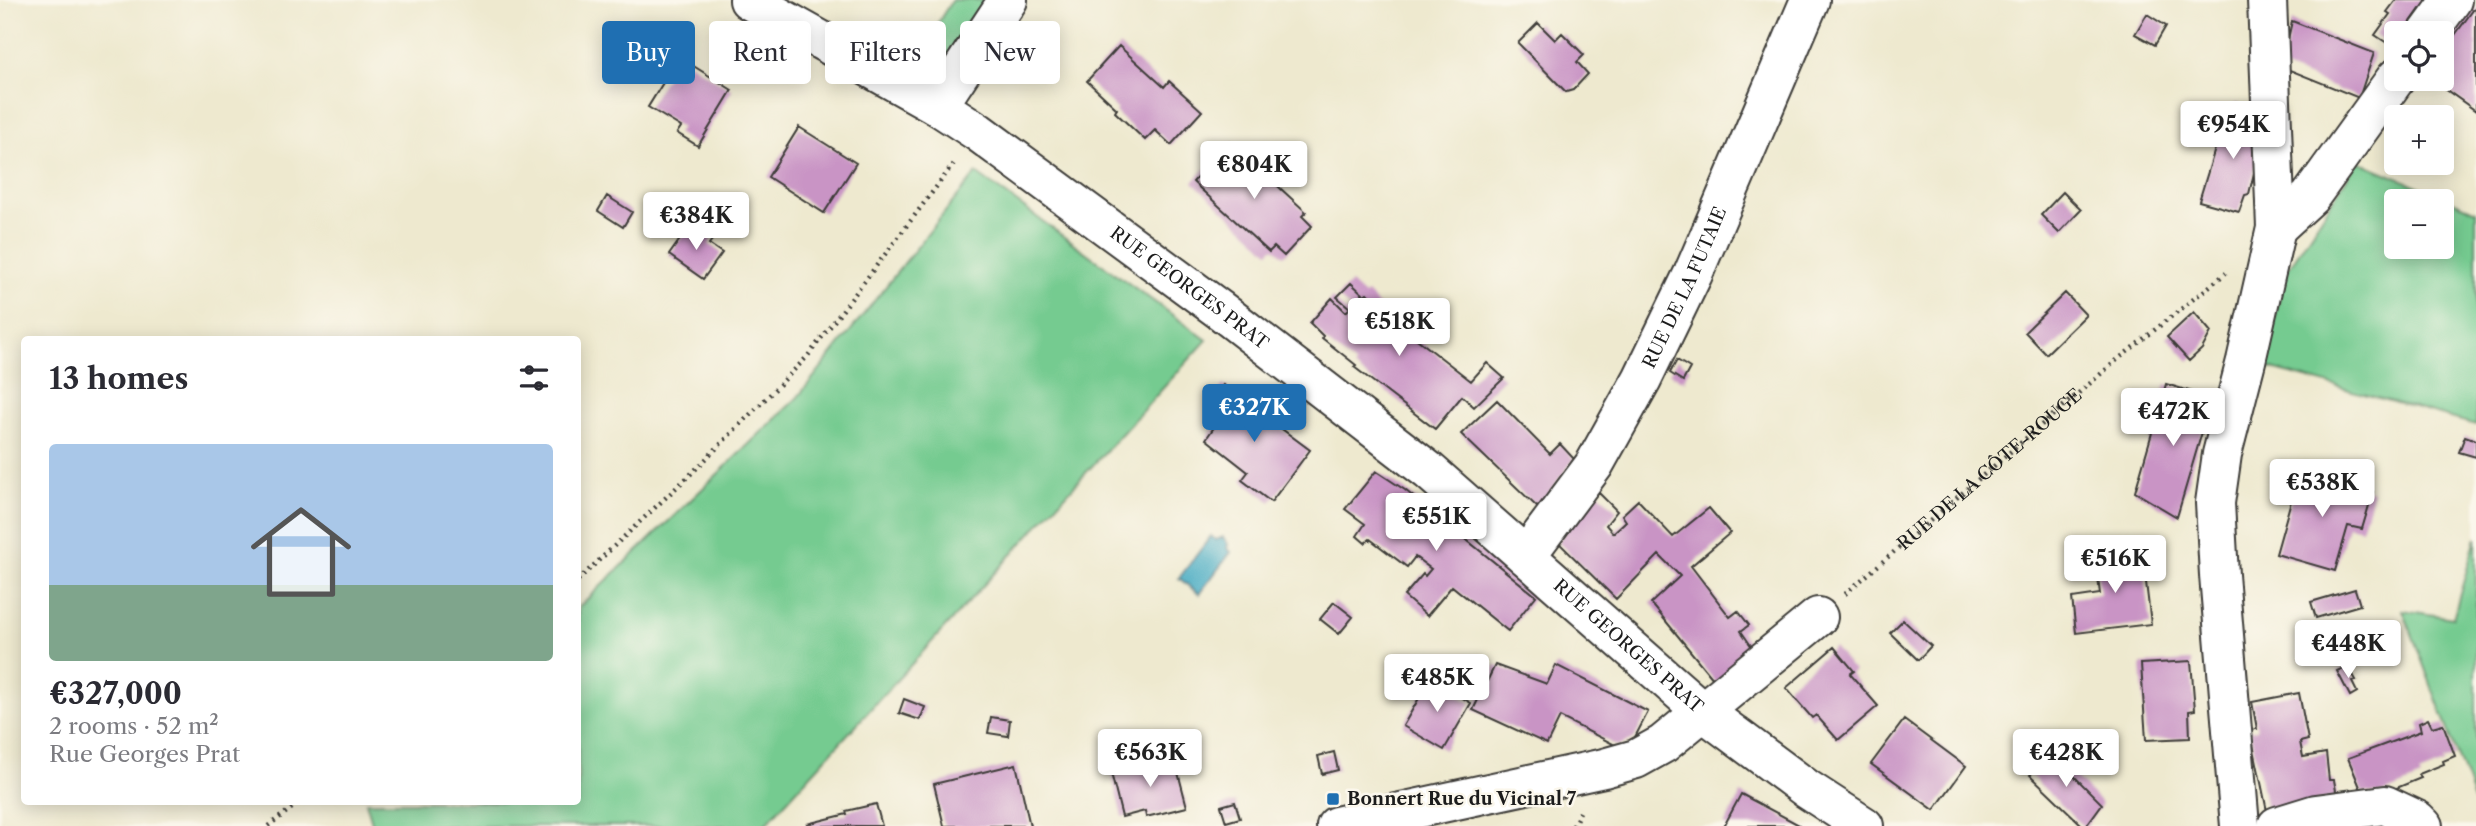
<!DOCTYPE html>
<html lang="en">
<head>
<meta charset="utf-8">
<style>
  :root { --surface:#fff; --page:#f2f2f3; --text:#2b2b33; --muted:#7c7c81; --accent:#1f6fb2 }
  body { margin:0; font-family:"Libre Caslon Text",serif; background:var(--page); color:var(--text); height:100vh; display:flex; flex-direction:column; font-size:26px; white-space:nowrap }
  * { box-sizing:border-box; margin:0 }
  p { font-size:23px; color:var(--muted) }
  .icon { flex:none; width:38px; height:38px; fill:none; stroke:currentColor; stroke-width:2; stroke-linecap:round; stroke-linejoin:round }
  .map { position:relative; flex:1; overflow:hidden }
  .panel { position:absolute; left:21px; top:336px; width:560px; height:469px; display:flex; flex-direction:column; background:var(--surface); border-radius:7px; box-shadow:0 4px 18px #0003 }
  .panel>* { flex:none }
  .top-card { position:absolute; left:602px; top:21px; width:665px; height:63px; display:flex; gap:14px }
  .fabs { position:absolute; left:2384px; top:21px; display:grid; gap:14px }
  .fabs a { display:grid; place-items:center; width:70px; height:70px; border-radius:7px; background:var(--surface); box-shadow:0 4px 18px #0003; font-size:35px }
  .price { position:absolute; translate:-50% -60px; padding:0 16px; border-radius:7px; background:#fff; color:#222; font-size:23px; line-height:46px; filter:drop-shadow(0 2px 4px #0008) }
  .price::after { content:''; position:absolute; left:50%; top:42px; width:21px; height:16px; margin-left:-10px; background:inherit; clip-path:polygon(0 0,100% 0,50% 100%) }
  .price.active { background:var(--accent); color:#fff }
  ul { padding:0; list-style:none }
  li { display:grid; align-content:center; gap:14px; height:371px; padding:0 28px }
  li span { display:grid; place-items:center; height:217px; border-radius:7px; color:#555 }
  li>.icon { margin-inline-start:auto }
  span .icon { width:126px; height:126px; fill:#fffc; stroke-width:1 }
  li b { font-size:30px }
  h2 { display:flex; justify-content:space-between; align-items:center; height:84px; padding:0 28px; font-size:30px }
  .chip { padding:0 24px; border-radius:7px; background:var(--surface); box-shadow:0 4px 18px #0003; font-size:24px; line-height:63px }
  .chip.active { background:var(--accent); color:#fff }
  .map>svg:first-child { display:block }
</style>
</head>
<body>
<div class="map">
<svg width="2476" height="826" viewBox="0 0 2476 826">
  <rect width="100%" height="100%" fill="#fbf7ec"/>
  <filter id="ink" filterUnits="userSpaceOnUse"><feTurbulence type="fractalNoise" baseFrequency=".0143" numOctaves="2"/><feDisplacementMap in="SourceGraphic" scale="14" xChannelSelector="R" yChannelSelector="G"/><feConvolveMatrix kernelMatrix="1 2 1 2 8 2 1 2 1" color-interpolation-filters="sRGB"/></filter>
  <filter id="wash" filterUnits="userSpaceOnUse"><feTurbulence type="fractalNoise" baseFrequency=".00686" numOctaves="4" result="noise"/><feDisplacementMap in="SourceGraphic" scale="28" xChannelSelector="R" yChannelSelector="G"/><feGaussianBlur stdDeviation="1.57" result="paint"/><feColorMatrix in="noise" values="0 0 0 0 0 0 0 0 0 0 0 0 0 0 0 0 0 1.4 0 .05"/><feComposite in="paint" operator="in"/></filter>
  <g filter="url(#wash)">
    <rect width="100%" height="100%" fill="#eee9cf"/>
    <path fill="#75cb90" stroke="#487456" stroke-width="2" fill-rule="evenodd" d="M952,0H1008L955,82L916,58Z
      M2358,161L2476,211V425L2265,367L2284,275ZM2396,201H2441V247H2396Z
      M976,173L1207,340L764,826H373L366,802H578V608L797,398Z
      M2476,538V805L2403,610L2453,618Z"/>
    <path fill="#41a8c1" stroke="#2e626e" stroke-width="2" d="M1211,536L1216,540L1223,537L1228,544L1227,548L1231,552L1199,594L1179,578Z"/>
    <g id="blocks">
      <path fill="#c994c5" d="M2396,0H2431L2424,11L2420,9L2403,33H2396V43L2393,47L2375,35L2390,14L2387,12Z
        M2476,6V111L2431,79H2441V54Z
        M2147,14L2166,26L2155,45L2135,34Z
        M2292,21L2374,53L2359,98L2282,67Z
        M1538,23L1555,40L1562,33L1584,55L1577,62L1588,74L1573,90L1566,92L1518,43Z
        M1119,46L1164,87L1169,81L1202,111L1171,145L1155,130L1145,140L1115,112L1117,109L1087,81Z
        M679,57L732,90L698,146L677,133L681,127L648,107Z
        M2237,102L2250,112L2247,118L2258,122V156L2249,194L2245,195L2239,212L2199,201L2226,113Z
        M799,127L856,163L824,213L768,177Z
        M1230,142L1306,212L1302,216L1312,226L1284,256L1274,247L1269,252L1193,182Z
        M2063,192L2081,210L2059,233L2041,215Z
        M607,196L632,212L623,227L598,211Z
        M691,224L712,240L709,244L722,253L703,279L669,255Z
        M1351,283L1364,295L1367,293L1395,322L1471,381L1487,363L1504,378L1474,407L1462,396L1435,429L1354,367L1356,365L1322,338L1323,336L1310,323L1332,298L1346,312L1350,308L1337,297Z
        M2065,293L2086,315L2046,354L2025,332Z
        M2194,312L2211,332L2202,349L2189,361L2167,337Z
        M1677,360L1690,368L1683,381L1670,373Z
        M2166,384L2212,398L2177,517L2135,492Z
        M1223,385L1310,450L1271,502L1242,480L1248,472L1206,439L1219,420L1206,408Z
        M1497,400L1550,454L1560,444L1574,459L1538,508L1461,434Z
        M2465,436L2476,440V457L2459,452Z
        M2300,469L2373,492L2362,529L2348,526L2335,571L2276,554Z
        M1376,471L1405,490L1536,596L1508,631L1452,586L1427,616L1404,596L1423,574L1425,576L1431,569L1415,557L1407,567L1370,539L1365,543L1357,536L1365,524L1345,509Z
        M1595,489L1617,511L1606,525L1613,533L1626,521L1622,515L1638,500L1673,537L1709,508L1730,533L1691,566L1730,617L1738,611L1749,625L1741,631L1756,653L1718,685L1651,603L1680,576L1659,555L1616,599L1558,542Z
        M2142,549L2151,624L2076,633L2072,598L2100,594L2095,554Z
        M2355,589L2360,605L2316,618L2311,602Z
        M1334,602L1353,617L1339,634L1320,619Z
        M1903,620L1931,646L1918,660L1890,633Z
        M1834,647L1854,671L1850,674L1878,706L1838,740L1816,715L1812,718L1786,688Z
        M2191,661L2195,710L2189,711L2190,738L2146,740L2141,664Z
        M1495,665L1547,684L1556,665L1648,712L1634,739L1617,746L1560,717L1547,744L1473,710Z
        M2348,666L2356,680L2352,682L2357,692L2350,696L2337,671Z
        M1430,679L1471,703L1444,750L1403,726Z
        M2299,693L2308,740L2300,742L2303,757L2326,753L2329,780H2334L2337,796L2268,816L2250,730L2257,729L2252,702Z
        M904,699L925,707L920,720L899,713Z
        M991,717L1010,720L1008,736L988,733Z
        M2428,719L2432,727L2443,724L2455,756L2443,761L2444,764L2419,774L2421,778L2382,794L2362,792L2348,758L2421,731L2419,723Z
        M1904,720L1966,766L1934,810L1871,764Z
        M1334,752L1338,770L1322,774L1318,756Z
        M2050,752L2102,804L2086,826H2083L2030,775Z
        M1174,757L1187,807L1146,817L1145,811L1122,817L1111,773Z
        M1016,764L1030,826H944L934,784Z
        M1741,794L1801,826H1724Z
        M1235,802L1240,818L1226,822L1221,806Z
        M876,804L882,826H808L807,824L847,814L846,811Z"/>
    </g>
  </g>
  <g filter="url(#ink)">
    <use href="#blocks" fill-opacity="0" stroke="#3c3b37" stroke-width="2"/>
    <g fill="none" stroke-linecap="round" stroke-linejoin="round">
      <defs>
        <g id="minor">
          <path id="s2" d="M749,0L938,106L978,132L1220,310L1429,471L1701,710L1807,789L1864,826"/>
          <path d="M2428,33L2452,0"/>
          <path d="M938,106L1008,0"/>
          <path d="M2276,228L2310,197L2396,78"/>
          <path id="s3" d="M1526,556L1594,465L1642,379L1693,274L1810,0"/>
          <path d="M1336,826L1604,768L1636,759L1663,744L1818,617"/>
          <path d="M2240,826L2219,575L2215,503L2222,454L2246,361L2276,228L2267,0"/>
          <path d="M2277,826L2316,814L2385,805L2417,820L2423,826"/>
        </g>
      </defs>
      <use href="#minor" stroke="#3c3b37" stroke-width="42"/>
      <g stroke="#3c3b37" stroke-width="4.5" stroke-dasharray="2 5" stroke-linecap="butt">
        <path d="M578,580L694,471L807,357L956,161"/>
        <path id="s1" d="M1845,594L2117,360L2226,273"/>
        <path d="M268,826L300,802"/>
        <path d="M1573,826L1580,812"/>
      </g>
      <use href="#minor" stroke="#fff" stroke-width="38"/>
    </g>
  </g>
  <rect fill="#1f6fb2" stroke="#fbf7ec" stroke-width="2.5" x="1326" y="792" width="14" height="14" rx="3.5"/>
  <g text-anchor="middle" stroke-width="5" stroke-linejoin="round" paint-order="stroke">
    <g font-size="18" fill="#1c1c1c" stroke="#fbf7ec">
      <text dy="6" stroke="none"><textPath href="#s3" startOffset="313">RUE DE LA FUTAIE</textPath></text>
      <text dy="6" stroke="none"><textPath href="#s2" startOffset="527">RUE GEORGES PRAT</textPath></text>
      <text dy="6" stroke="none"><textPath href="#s1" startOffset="191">RUE DE LA CÔTE-ROUGE</textPath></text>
      <text dy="6" stroke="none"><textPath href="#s2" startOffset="1094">RUE GEORGES PRAT</textPath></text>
    </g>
    <g font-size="18" font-weight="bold" fill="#1c1c1c" stroke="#fbf7ec" text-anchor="start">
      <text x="1347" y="805">Bonnert Rue du Vicinal 7</text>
    </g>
  </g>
</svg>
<div class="fabs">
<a><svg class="icon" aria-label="locate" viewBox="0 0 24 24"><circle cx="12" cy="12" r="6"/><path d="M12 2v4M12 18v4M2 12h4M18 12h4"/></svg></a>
<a>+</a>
<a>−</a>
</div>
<b class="price" style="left:2233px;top:161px">€954K</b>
<b class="price" style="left:1254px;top:201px">€804K</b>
<b class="price" style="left:696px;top:252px">€384K</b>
<b class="price" style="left:1399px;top:358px">€518K</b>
<b class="price active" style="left:1254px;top:444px">€327K</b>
<b class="price" style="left:2173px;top:448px">€472K</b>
<b class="price" style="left:2322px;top:519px">€538K</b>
<b class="price" style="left:1436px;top:553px">€551K</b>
<b class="price" style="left:2115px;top:595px">€516K</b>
<b class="price" style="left:2348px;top:680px">€448K</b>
<b class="price" style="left:1437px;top:714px">€485K</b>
<b class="price" style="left:1150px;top:789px">€563K</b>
<b class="price" style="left:2066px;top:789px">€428K</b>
<div class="top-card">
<a class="chip active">Buy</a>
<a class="chip">Rent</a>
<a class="chip">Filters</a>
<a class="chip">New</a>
</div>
<section class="panel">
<h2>13 homes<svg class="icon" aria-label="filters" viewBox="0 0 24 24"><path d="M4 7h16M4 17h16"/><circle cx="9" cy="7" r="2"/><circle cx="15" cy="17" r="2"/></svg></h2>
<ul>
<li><span style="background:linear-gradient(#a9c7e8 65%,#7fa58c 0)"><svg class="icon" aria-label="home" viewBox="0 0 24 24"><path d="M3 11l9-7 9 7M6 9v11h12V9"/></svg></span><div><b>€327,000</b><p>2 rooms · 52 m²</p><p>Rue Georges Prat</p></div></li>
</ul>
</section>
</div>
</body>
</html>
